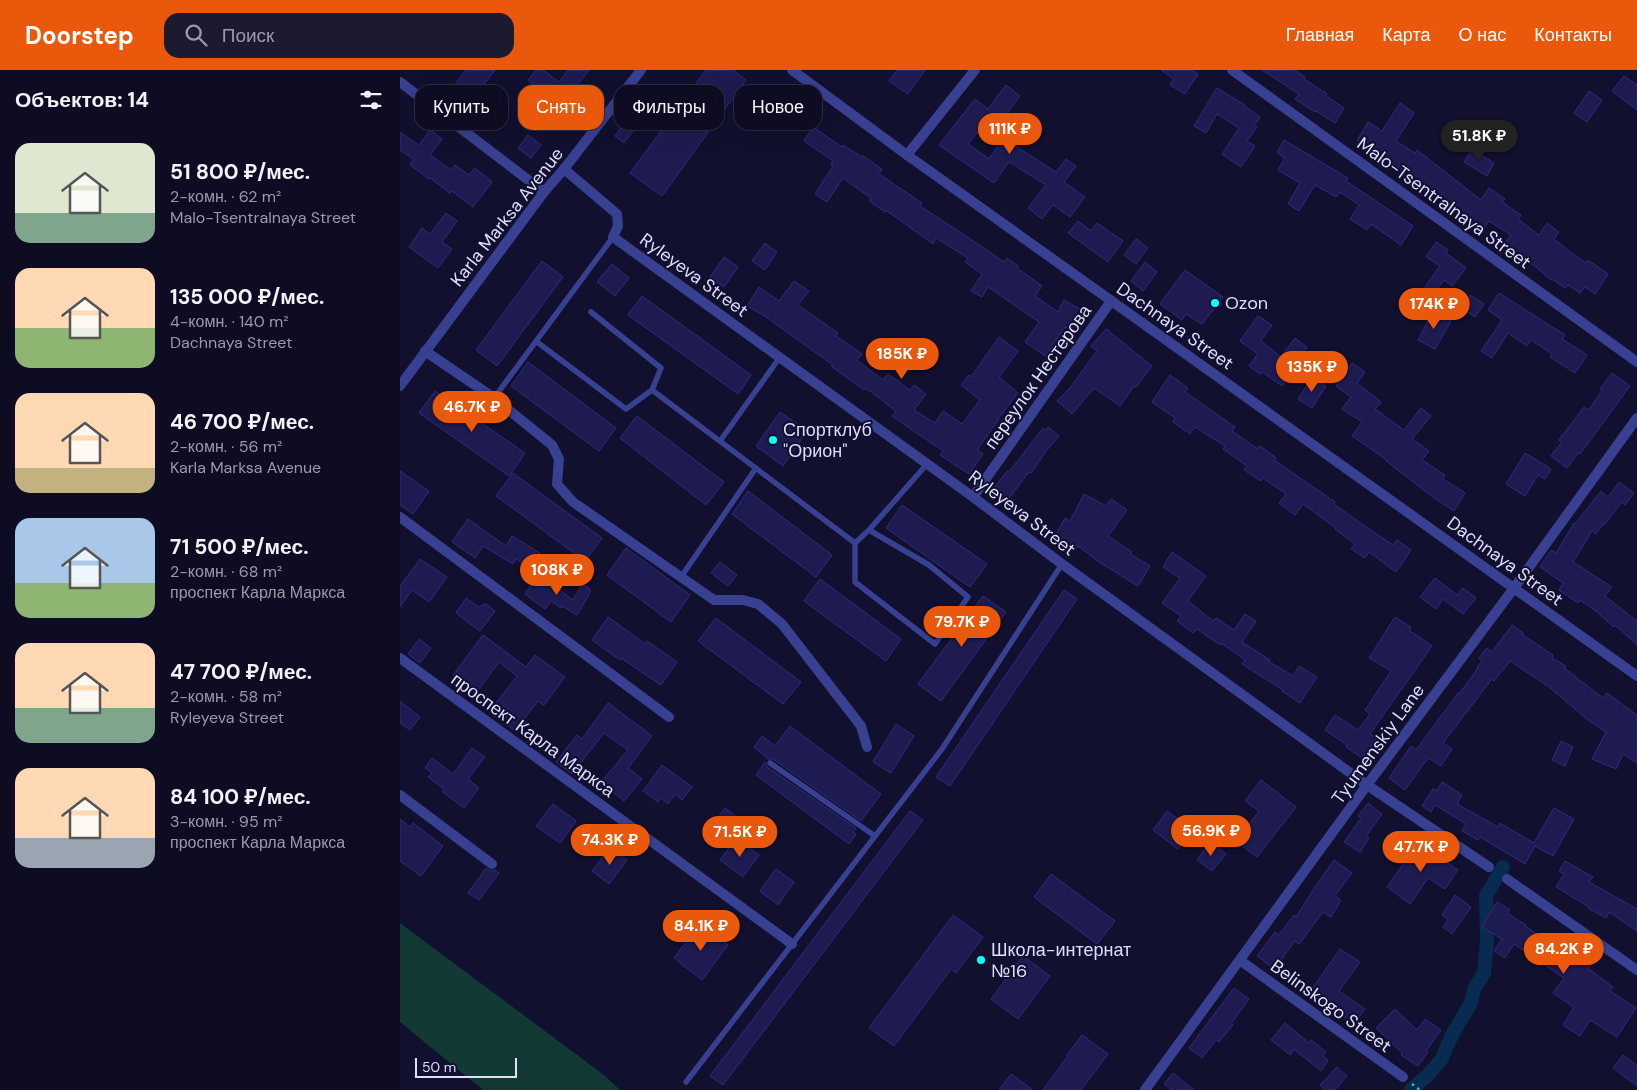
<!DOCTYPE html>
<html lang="ru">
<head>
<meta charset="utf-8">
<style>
  :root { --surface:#0d0c23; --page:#1b1a30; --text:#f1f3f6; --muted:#9a9ba6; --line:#2d2c41; --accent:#ea580c }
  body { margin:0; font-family:"DM Sans",sans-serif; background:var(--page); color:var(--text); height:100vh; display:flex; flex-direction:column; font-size:19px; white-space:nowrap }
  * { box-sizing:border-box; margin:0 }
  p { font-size:16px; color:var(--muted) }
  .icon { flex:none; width:28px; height:28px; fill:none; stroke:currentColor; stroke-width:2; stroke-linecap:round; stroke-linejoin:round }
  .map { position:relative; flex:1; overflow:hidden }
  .drawer { display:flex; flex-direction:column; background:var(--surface); width:400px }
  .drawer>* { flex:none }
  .guide { position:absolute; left:15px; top:15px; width:475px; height:45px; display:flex; gap:10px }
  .scale { position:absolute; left:15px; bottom:12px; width:102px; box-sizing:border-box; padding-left:5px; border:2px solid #dedeff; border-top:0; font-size:14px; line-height:18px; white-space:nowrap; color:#dedeff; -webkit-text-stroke:4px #11102f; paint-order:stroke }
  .price { position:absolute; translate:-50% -42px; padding:0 11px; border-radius:18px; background:var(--accent); color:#fff; font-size:16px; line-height:32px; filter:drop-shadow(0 1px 2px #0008) }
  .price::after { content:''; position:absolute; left:50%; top:30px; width:15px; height:11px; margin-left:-8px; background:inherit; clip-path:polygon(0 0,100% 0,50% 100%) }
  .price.current { background:#222; color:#fff }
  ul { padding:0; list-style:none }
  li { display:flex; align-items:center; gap:15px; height:125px; padding:0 15px }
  li span { display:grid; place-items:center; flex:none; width:140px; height:100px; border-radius:15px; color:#555 }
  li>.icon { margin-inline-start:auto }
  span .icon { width:60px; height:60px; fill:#fffc; stroke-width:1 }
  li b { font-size:21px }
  h2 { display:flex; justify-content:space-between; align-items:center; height:60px; padding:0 15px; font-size:21px }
  .pill { padding:0 18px; border-radius:15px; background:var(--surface); box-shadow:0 5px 20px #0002,0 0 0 1px var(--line); font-size:18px; line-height:45px }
  .pill.current { background:var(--accent); color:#fff }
  header { display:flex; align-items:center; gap:30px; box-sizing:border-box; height:70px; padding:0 25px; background:var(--accent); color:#fff }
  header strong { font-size:24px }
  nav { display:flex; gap:28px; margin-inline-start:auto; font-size:18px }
  .search { width:350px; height:45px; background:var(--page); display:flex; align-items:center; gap:12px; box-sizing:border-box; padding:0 18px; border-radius:15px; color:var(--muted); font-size:19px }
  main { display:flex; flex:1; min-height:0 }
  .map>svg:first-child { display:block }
</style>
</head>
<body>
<header>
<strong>Doorstep</strong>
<div class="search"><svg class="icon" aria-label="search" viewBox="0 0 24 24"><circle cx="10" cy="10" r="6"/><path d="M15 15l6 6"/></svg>Поиск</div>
<nav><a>Главная</a><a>Карта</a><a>О нас</a><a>Контакты</a></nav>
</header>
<main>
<section class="drawer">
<h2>Объектов: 14<svg class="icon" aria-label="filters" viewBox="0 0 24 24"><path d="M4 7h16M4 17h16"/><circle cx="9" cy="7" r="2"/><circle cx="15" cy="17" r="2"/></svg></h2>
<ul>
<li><span style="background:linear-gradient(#dfe7d0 70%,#7fa58c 0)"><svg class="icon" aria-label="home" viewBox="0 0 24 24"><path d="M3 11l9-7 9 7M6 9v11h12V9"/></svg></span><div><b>51 800 ₽/мес.</b><p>2-комн. · 62 m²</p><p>Malo-Tsentralnaya Street</p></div></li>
<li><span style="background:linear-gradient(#ffd9b3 60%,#8fb573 0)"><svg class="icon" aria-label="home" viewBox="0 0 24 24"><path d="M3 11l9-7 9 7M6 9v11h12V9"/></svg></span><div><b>135 000 ₽/мес.</b><p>4-комн. · 140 m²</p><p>Dachnaya Street</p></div></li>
<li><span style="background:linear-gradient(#ffd9b3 75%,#c2b280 0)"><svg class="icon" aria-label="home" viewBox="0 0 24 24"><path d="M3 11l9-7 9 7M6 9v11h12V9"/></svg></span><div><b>46 700 ₽/мес.</b><p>2-комн. · 56 m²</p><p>Karla Marksa Avenue</p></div></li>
<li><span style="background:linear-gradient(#a9c7e8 65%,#8fb573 0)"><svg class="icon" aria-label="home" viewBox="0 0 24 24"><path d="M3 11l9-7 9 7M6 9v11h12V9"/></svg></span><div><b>71 500 ₽/мес.</b><p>2-комн. · 68 m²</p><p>проспект Карла Маркса</p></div></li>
<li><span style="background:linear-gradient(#ffd9b3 65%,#7fa58c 0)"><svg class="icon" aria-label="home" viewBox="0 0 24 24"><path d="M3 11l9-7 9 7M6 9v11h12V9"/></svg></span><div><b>47 700 ₽/мес.</b><p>2-комн. · 58 m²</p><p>Ryleyeva Street</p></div></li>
<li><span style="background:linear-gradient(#ffd9b3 70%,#9aa5b1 0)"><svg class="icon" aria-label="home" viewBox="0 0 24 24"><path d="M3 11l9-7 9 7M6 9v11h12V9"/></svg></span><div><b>84 100 ₽/мес.</b><p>3-комн. · 95 m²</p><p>проспект Карла Маркса</p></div></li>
</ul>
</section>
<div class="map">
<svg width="1237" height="1020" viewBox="0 0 1237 1020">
  <rect width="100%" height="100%" fill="#11102f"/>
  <path fill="#123933" d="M0,853L204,1005L220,1020H83L0,952Z"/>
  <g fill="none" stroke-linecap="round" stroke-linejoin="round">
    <path stroke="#072c50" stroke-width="14" d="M1011,1020L1028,1005L1041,990L1053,963L1071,933L1074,919L1084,903L1087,871L1086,826L1103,797"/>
  </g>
  <path fill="#1e1b51" stroke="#302b7f" d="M66,0H95L78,22L99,38L87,53L76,45L78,43L50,21Z
    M136,0H143L159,12L168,0H189L172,22L173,23L159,43L143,32L148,25L128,10Z
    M306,0H333L346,10L262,126L230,103Z
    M497,0H525L508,24L489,11Z
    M761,0H792L798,4L785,24L770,15L774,9Z
    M862,0H894L905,7L904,9L927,24L926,26L944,38L935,53L916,41L915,42L895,29L899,24Z
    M1224,6L1237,15V40L1212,21Z
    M606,15L620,26L606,45L611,48L599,63L585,53L568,74L589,89L603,68L656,102L666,89L676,96L664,112L685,127L670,147L653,135L642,149L628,138L646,115L609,92L594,113L539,75L575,29L588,39Z
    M373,17L410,46L402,57L365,28Z
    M817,18L845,35L844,36L860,47L854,56L857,57L847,71L855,76L841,97L822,84L839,58L817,44L806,63L794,56Z
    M1189,21L1202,30L1187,52L1174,43Z
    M1000,33L1014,43L996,71L1015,83L1017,80L1081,130L1089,118L1105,129L1102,132L1121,145L1118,149L1139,165L1147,153L1159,162L1154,169L1177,187L1186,193L1188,190L1208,204L1195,224L1185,217L1180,223L1168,215L1165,218L1152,209L1151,210L1136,197L1104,174L1111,165L1089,151L1083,160L1032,122L1030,124L1001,103L1002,102L991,95L992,94L957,70L968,52L982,61Z
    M224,54L233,61L224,73L215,66Z
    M413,57L442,77L443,75L462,87L463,86L482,99L479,104L522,133L520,136L572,170L604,192L607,188L618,196L617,198L642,216L635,226L658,242L664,230L683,241L672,261L665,257L645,286L625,272L639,252L588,217L582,227L571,221L582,204L565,192L568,188L536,168L533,174L487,141L485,142L469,131L471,128L443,108L427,132L415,124L433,96L431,95L433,91L404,71Z
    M30,60L42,69L30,85L51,100L55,95L69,105L75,98L92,112L73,137L52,121L50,123L30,108L29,109L10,95L14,89L0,80V62L19,75Z
    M128,65L141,75L131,88L118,78Z
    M884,70L948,108L946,111L1013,156L1001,175L971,154L967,160L950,149L959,135L940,122L936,127L915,115L899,141L888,134L900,113L878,100L885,88L877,83Z
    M1072,79L1094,93L1087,106L1064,92Z
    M46,143L57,151L42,172L52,179L38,198L9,177L22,158L30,164Z
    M678,151L691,161L697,153L723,171L708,192L668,163Z
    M736,169L748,178L736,194L724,185Z
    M1036,172L1048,180L1046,183L1066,198L1052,216L1044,210L1029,230L1020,224L1040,196L1026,187Z
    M365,173L377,182L365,200L352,191Z
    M324,187L338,197L324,217L310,207Z
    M142,191L163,207L97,296L76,280Z
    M745,192L757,202L743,221L731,211Z
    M212,194L229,208L215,226L197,212Z
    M785,200L823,227L802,254L786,244L782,250L760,234Z
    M394,211L409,221L398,235L438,263L436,266L462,284L457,290L483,310L488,304L510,320L514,315L526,324L514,340L535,353L543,341L562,354L580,330L561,315L569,305L571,307L599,267L618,281L599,307L618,323L598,349H599L577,380L583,384L569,404L540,385L543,381L492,346L496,341L466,318L464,320L431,296L433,295L366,247L347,236L359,217L379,231Z
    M1099,223L1165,265L1162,269L1187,285L1175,303L1150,287L1152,284L1131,270L1127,276L1108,263L1092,288L1081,281L1102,250L1088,240Z
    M1070,225L1084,234L1075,247L1061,238Z
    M242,226L351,305L338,324L228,245Z
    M1033,241L1051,251L1035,279L1018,270Z
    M858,246L872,255L861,271L881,287L895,268L907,277L892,297L894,298L882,316L862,302L860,304L849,296L858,284L840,271Z
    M706,259L752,296L736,317L734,316L720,336L694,318L672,344L657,331L670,318L697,281L691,276Z
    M128,292L216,358L199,381L111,316Z
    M952,293L965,302L957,313L981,332L975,339L1004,360L1021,338L1031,346L1012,369L1029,381L1022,390L1045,405L1043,409L1065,423L1054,441L1034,428L986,391L987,390L952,366L962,352L942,339L951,327L936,316Z
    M1212,303L1230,316L1180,384L1178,383L1167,398L1151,386L1162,372L1159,370L1184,337L1189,340L1202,320L1200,319Z
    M770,305L788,318L785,322L835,357L832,361L858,379L860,376L876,388L874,390L935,432L934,434L966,457L993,475L997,470L1011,480L996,502L969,482L965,488L951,479L955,474L935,459L936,458L903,434L895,445L879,433L886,424L863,408L861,411L844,400L847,396L823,379L825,376L795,357L790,364L773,352L775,348L752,332Z
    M911,309H915L926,316L912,338L898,329Z
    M35,321L125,383L109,406L19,343Z
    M380,342L407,361L383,396L356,376Z
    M237,346L324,412L306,435L220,368Z
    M648,357L659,366L647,380L631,403L629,402L607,431L592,421L607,401L609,402L643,358L646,360Z
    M1125,383L1151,399L1145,409L1138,405L1125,426L1106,414Z
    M0,401L29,421L13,444L0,435Z
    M113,403L202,468L185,491L96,426Z
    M1219,412L1234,423L1225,435L1222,432L1204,455L1203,454L1196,464L1192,461L1173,492L1212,517L1205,526L1237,551V575L1215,555L1214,557L1200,545V544L1180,530L1178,533L1159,520L1163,513L1140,497L1151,480L1156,483L1174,453L1175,454L1201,421L1208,427Z
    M348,421L432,485L416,507L332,444Z
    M684,424L706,436L711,429L727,440L708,466L732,482L730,484L750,496L738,516L699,492L678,476L676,479L655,466L665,448L670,451Z
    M502,435L587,494L570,517L486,458Z
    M68,449L106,476L112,466L140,483L131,498L116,489L113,494L83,476L75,488L52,472Z
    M226,478L290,525L271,552L207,505Z
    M772,482L806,506L788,531L813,551L816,548L834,560L845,544L856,551L842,572L870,590L868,591L893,606L899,596L917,607L900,633L882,621L883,620L842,594L845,590L821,573L820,575L797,559L793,563L777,551L781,546L762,533L780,508L763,497Z
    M20,489L47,507L29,532L12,520L0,537V516Z
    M320,492L337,505L328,516L311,503Z
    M139,505L173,530L181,516H186L190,519V523L177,545L162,536L161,538L151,531L145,539L125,524Z
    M1035,508L1057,525L1063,518L1076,528L1063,544L1043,529L1036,539L1020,527Z
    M420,509L501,569L486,591L404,531Z
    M664,520L677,529L550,716L536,707Z
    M583,526L606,542L541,631L518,614Z
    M66,528L78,537L86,534L95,541L80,561L56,543Z
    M208,547L245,574L247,571L277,592L261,615L221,588L220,590L192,570Z
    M995,547L1011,557L1009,560L1032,576L970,664L977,668L962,688L946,677L947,675L925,660L935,645L958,660L970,644L965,640L991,601L969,588Z
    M316,548L401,612L383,634L298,571Z
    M1112,555L1124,564L1123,565L1153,585L1152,588L1166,596L1164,598L1203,628L1207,623L1237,645V693L1223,684L1216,699L1192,689L1206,662L1188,650L1149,617L1110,591L1094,611L1092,609L1043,673L1052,679L1041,696L1028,688L1005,720L989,708L1011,676L1016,680L1058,623L1059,624L1078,598L1077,597L1082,591L1079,588L1087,578L1092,582Z
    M83,565L126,597L135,585L165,607L144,635L138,631L115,661L89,642L117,606L99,592L76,623L53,605Z
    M19,569L31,578L20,593L8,584Z
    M0,631L20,647L10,660L0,653Z
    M208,633L252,666L228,698L242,709L224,731L201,712L228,680L204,663L172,704L156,692L177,665L182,669Z
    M496,654L514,666L491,703L473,692Z
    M390,656L481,724L461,751L373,689H368L354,677L362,666L375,676Z
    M1161,671L1173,677L1165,696L1152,690Z
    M72,678L85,687L68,709L79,718L64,738L43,722L44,719L28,707L32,703L25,698L32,688L53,704Z
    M365,692L367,697L456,758L453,762L456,764L449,774L356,705Z
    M262,695L292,717L282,730L275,724L268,734L261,728L258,732L243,721Z
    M861,710L896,737L857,787L836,771L859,741L845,731Z
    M1042,712L1062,725L1057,734L1098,757L1100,753L1134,773L1154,738L1174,749L1153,786L1135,776L1125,794L1080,767L1078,770L1062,761L1066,754L1035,735L1031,742L1022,736L1033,719L1037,721Z
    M968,733L982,744L966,766L969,768L960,782L944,772L961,748L958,746Z
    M153,734L176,751L160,773L136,756Z
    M325,738L338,748L328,761L315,752Z
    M510,741L523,750L323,1015L310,1006Z
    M767,741L793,760L778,779L753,760Z
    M0,749L10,757L13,753L43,776L21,806L0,791Z
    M336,768L359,785L343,807L320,790Z
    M810,772L826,784L812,801L797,790Z
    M1018,773L1058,800L1045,819L1028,808L1010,834L987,817Z
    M210,777L227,790L209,814L192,801Z
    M934,790L952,803L935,826L941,830L931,847L923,842L899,874L895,871L874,899L857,886L875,862L879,865L894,845L896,847L917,814Z
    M1165,791L1193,807L1189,812L1237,839V861L1209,842L1206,848L1188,838L1189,837L1156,817L1164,804L1159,801Z
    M86,798L91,801L95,800L99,803L79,830L68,823Z
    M376,799L394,812L378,835L360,821Z
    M651,804L715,851L697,874L634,827Z
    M1055,825L1071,837L1052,864L1043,857L1048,850L1042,845Z
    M1097,832L1110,840L1107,843L1126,855L1125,856L1158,878L1161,874L1190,894L1188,898L1213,917L1210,921L1236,938L1217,967L1190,950L1180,966L1163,955L1174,937L1153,923L1164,908L1114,874L1105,888L1094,881L1102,869L1082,857Z
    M553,845L583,867L556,903L551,899L494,976L469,958Z
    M300,853L328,875L302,910L274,888Z
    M940,879L960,892L939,921L965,939L955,952H951L910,922Z
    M623,886L650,906L618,949L591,929Z
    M834,918L849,929L831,954L833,955L819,972L816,970L802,988L789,978Z
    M995,939L1017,960L1025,949L1041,960L1026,981L1028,982L1018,996L1001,985L1002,983L976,958Z
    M885,953L909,973L911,970L926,982L923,986L928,990L921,1001L894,979L890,985L871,970Z
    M682,965L708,984L681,1020H643L668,986L667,985Z
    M1223,985L1237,995V1016L1213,998Z
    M937,997L947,1006L935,1020H925L920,1015Z
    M773,1003L794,1020H772L764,1014Z
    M611,1004L633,1020H599Z"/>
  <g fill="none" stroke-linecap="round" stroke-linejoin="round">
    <path stroke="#28c9aa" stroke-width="2.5" stroke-dasharray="2.5 4" stroke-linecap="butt" d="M1012,1014L1020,1020"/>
    <path stroke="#384091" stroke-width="5.5" d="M191,242L261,298L252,320
      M137,272L226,339L252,320L455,473V512L535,574L568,527L529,495L469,460L455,473
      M94,328L213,167
      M320,371L380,287
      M469,460L527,394
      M281,507L356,398
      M370,693L475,766
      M286,1012L542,679L662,494"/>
    <path stroke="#384091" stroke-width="10" d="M832,0L1237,292
      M0,12L144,122L0,316
      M507,85L575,0
      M164,99L217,144L218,156L213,167L573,427L662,494L967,715L1089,797
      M25,281L94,328L152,375L159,389L157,414L173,432L314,530H343L358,534L382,554L461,656L467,677
      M573,427L711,231
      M0,447L269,647
      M0,588L392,874
      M0,725L92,794
      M1107,809L1237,900
      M841,891L1003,1007"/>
    <path stroke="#384091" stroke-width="10" d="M392,0L507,85L1237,606
      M144,122L164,99L241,0
      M745,1020L967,715L1114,518L1237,348"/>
  </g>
  <g fill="#0afff7" stroke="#11102f" stroke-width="2">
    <circle cx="815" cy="233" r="5"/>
    <circle cx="373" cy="370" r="5"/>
    <circle cx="581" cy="890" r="5"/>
  </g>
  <g text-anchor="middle" stroke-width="4" stroke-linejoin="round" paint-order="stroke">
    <g font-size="18" fill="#dedeff" stroke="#11102f">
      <text transform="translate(1044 133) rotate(36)" y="6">Malo-Tsentralnaya Street</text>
      <text transform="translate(107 147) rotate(-52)" y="6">Karla Marksa Avenue</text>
      <text transform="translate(294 205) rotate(36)" y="6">Ryleyeva Street</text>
      <text transform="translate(775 256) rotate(35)" y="6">Dachnaya Street</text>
      <text transform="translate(638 307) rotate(-55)" y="6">переулок Нестерова</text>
      <text transform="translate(622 443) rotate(37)" y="6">Ryleyeva Street</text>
      <text transform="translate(1105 491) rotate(36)" y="6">Dachnaya Street</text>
      <text transform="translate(133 665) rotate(36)" y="6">проспект Карла Маркса</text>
      <text transform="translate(978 674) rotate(-54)" y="6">Tyumenskiy Lane</text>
      <text transform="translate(931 936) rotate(36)" y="6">Belinskogo Street</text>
    </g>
    <g font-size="18" fill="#dedeff" stroke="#11102f" text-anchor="start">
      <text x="825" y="239">Ozon</text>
      <text x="383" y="366">Спортклуб<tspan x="383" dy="21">"Орион"</tspan></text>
      <text x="591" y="886">Школа-интернат<tspan x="591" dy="21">№16</tspan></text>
    </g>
  </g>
</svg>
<div class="scale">50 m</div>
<b class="price" style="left:610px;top:85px">111K ₽</b>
<b class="price current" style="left:1079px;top:92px">51.8K ₽</b>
<b class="price" style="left:1034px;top:260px">174K ₽</b>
<b class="price" style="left:502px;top:310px">185K ₽</b>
<b class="price" style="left:912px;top:323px">135K ₽</b>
<b class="price" style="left:72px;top:363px">46.7K ₽</b>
<b class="price" style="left:157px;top:526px">108K ₽</b>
<b class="price" style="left:562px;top:578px">79.7K ₽</b>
<b class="price" style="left:811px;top:787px">56.9K ₽</b>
<b class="price" style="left:340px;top:788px">71.5K ₽</b>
<b class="price" style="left:210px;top:796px">74.3K ₽</b>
<b class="price" style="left:1021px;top:803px">47.7K ₽</b>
<b class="price" style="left:301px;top:882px">84.1K ₽</b>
<b class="price" style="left:1164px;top:905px">84.2K ₽</b>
<div class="guide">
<a class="pill">Купить</a>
<a class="pill current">Снять</a>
<a class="pill">Фильтры</a>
<a class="pill">Новое</a>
</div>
</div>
</main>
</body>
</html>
